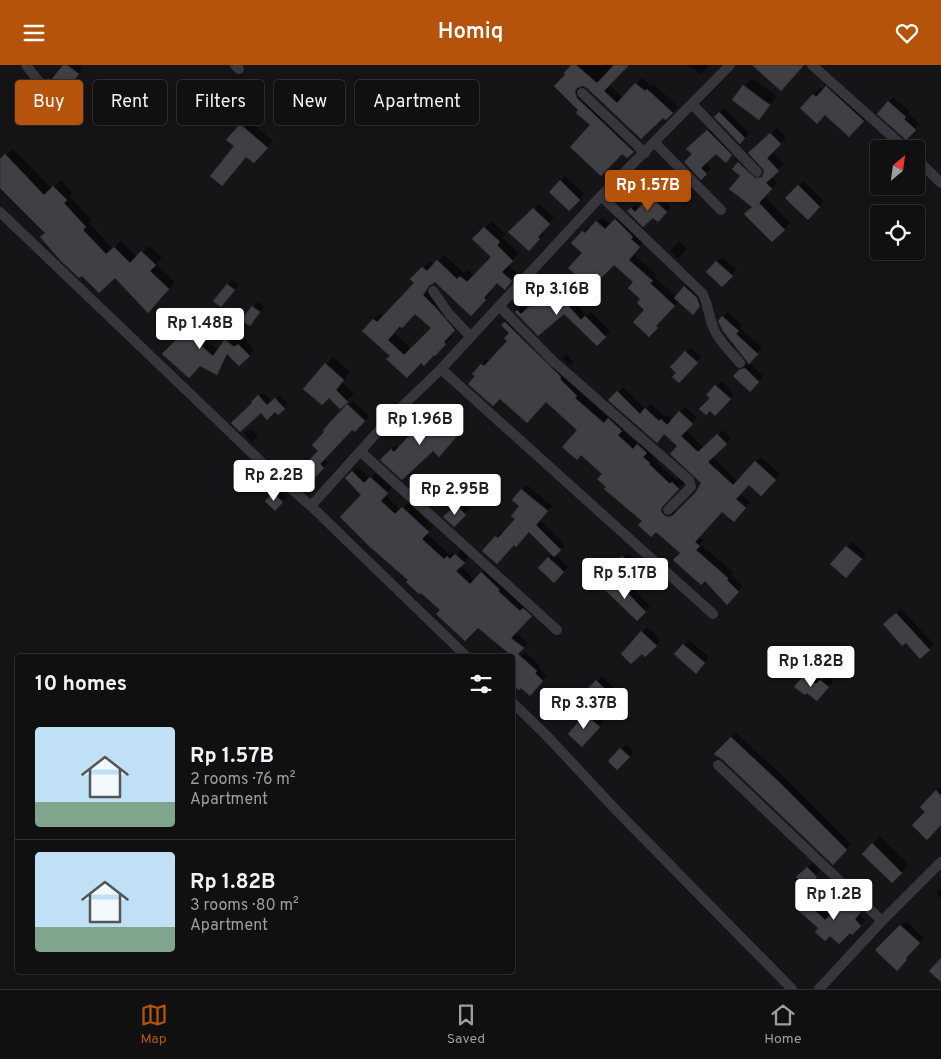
<!DOCTYPE html>
<html lang="en">
<head>
<meta charset="utf-8">
<style>
  :root { --surface:#101011; --page:#1e1e1f; --text:#f1f3f6; --muted:#9c9d9f; --line:#303031; --accent:#b45309 }
  body { margin:0; font-family:Overpass,sans-serif; background:var(--page); color:var(--text); height:100vh; display:flex; flex-direction:column; font-size:19px; white-space:nowrap }
  * { box-sizing:border-box; margin:0 }
  p { font-size:16px; color:var(--muted) }
  .icon { flex:none; width:28px; height:28px; fill:none; stroke:currentColor; stroke-width:2; stroke-linecap:round; stroke-linejoin:round }
  .map { position:relative; flex:1; overflow:hidden }
  .drawer { position:absolute; left:15px; top:589px; width:500px; height:320px; display:flex; flex-direction:column; background:var(--surface); border-radius:5px; box-shadow:0 2px 8px #0003,0 0 0 1px var(--line) }
  .drawer>* { flex:none }
  .top-card { position:absolute; left:15px; top:15px; width:500px; height:45px; display:flex; gap:10px }
  .needle { width:32px; rotate:29deg }
  .controls { position:absolute; left:870px; top:75px; display:grid; gap:10px }
  .controls a { display:grid; place-items:center; width:55px; height:55px; border-radius:5px; background:var(--surface); box-shadow:0 2px 8px #0003,0 0 0 1px var(--line); font-size:25px }
  .price { position:absolute; translate:-50% -42px; padding:0 11px; border-radius:5px; background:#fff; color:#222; font-size:16px; line-height:32px; filter:drop-shadow(0 1px 2px #0008) }
  .price::after { content:''; position:absolute; left:50%; top:30px; width:15px; height:11px; margin-left:-8px; background:inherit; clip-path:polygon(0 0,100% 0,50% 100%) }
  .price.selected { background:var(--accent); color:#fff }
  ul { padding:0; list-style:none }
  li { display:flex; align-items:center; gap:15px; height:125px; padding:0 20px }
  li+li { border-top:1px solid var(--line) }
  li span { display:grid; place-items:center; flex:none; width:140px; height:100px; border-radius:5px; color:#555 }
  li>.icon { margin-inline-start:auto }
  span .icon { width:60px; height:60px; fill:#fffc; stroke-width:1 }
  li b { font-size:21px }
  h2 { display:flex; justify-content:space-between; align-items:center; height:60px; padding:0 20px; font-size:21px }
  .tag { padding:0 18px; border-radius:5px; background:var(--surface); box-shadow:0 2px 8px #0003,0 0 0 1px var(--line); font-size:18px; line-height:45px }
  .tag.selected { background:var(--accent); color:#fff }
  header { display:flex; justify-content:space-between; align-items:center; height:65px; padding:0 20px; background:var(--accent); color:#fff; font-size:22px; font-weight:600 }
  .dock { display:flex; justify-content:space-around; align-items:center; height:70px; border-top:1px solid var(--line); background:var(--surface); font-size:14px; color:var(--muted) }
  .dock a { display:grid; justify-items:center; gap:2px }
  .dock .selected { color:var(--accent) }
  .map>svg:first-child { display:block }
</style>
</head>
<body>
<header><svg class="icon" aria-label="menu" viewBox="0 0 24 24"><path d="M4 6h16M4 12h16M4 18h16"/></svg>Homiq<svg class="icon" aria-label="heart" viewBox="0 0 24 24"><path d="M12 20l-8-8c-3-5 5-10 8-4 3-6 11-1 8 4z"/></svg></header>
<div class="map">
<svg width="941" height="924" viewBox="0 0 941 924">
  <rect width="100%" height="100%" fill="#151517"/>
  <path fill="#0007" fill-rule="evenodd" d="M65,0H78L82,3L61,29L48,20L49,13L54,9L56,11Z
    M572,0H628L608,19L623,33L642,13L651,21L654,19L678,42L666,54L663,51L641,73L587,22L581,21L583,27L639,80L627,92L592,60L580,45L567,10Z
    M689,0H709L701,9Z
    M752,13L777,32L759,53L734,34Z
    M833,16L870,49L856,64L825,49L801,43L820,23L824,26Z
    M893,32L910,47L908,49L920,59L906,73L888,37Z
    M724,43L749,68L745,73L716,52Z
    M247,54L273,76L260,90L236,81L241,60Z
    M712,61L736,85L730,92L716,87L705,98L711,104L701,113L694,89L688,84Z
    M777,63L786,72L772,86L784,99L771,111L777,118L764,131L790,158L772,176L754,141L741,111L734,104L745,93L761,108L765,107L750,88Z
    M13,84L52,124L61,115L73,128L69,131L92,155L89,158L113,184L121,176L137,192L149,181L162,193L156,199L175,217L154,239L115,211L46,167L0,124V96Z
    M565,111L584,129L569,145L550,127Z
    M803,116L824,136L807,153L787,133Z
    M656,127L671,142L658,156L653,151L629,146L636,139L641,143Z
    M539,139L554,153L541,167L544,169L529,184L526,152Z
    M621,149L644,176L633,189L657,210L655,212L676,232L690,217L704,235L698,244L679,236L649,270L646,245L635,217L614,198L581,212L584,188L573,178L588,162L591,164L602,152L611,160Z
    M491,156L506,169L502,173L519,188L508,200L518,209L505,223L497,216L489,225L492,227L471,249L435,216L432,217L428,223L443,236L461,258L450,270L452,272L442,283L421,296L392,290L373,254L380,248L384,251L416,218L412,214L430,196L434,200L444,190L464,208L468,205L474,211L493,192L474,174ZM415,247L433,263L412,284L394,268Z
    M679,176L687,184L678,194L670,186Z
    M722,192L737,205L722,220L707,207Z
    M232,215L239,220L221,241L228,220Z
    M557,217L587,251L591,247L610,266L597,280L564,247L539,268L516,247L523,241L527,245Z
    M258,237L264,242L250,260L253,242Z
    M203,244L215,256L201,271L218,285L232,269L241,277L244,274L255,285L239,300L229,289L222,303L216,308L177,271Z
    M728,247L742,260L740,263L762,283L749,297L720,256Z
    M511,253L581,325L580,327L610,354L614,349L627,360L622,365L639,380L643,375L651,382L647,386L654,392L653,394L676,415L678,413L683,418L668,434L666,441L669,445L675,447L680,445L697,428L702,418L679,381L665,368L610,335L623,322L646,344L651,339L665,352L667,350L672,355L685,342L697,353L685,365L704,383L723,365L731,373L712,392L738,416L761,392L780,409L761,429L749,418L740,428L750,437L739,450L722,446L699,471L704,475L700,479L733,507L731,509L743,521L727,538L681,488L608,422L604,409L582,389L578,365L546,336L477,311L474,309L487,294L490,297L509,276L511,268L503,260Z
    M691,282L701,292L679,316L678,308L672,302Z
    M566,289L574,298L571,301L562,293Z
    M333,292L350,307L342,317L354,329L340,343L326,299Z
    M750,299L763,311L750,325L735,311L745,300Z
    M721,316L734,329L715,349L711,333L708,329Z
    M263,327L272,337L280,330L288,339L278,349L275,345L261,346L253,337Z
    M353,336L369,351L355,365L352,363L324,394L328,397L307,419L326,367L324,365Z
    M439,342L462,365L439,390L433,384L382,395L396,380L399,383Z
    M250,364L258,371L252,377L244,369Z
    M357,402L370,414L376,408L392,423L385,430L401,445L408,438L433,461L426,468L450,490L453,487L456,490L461,485L469,492L460,501L475,515L487,503L536,546L515,567L528,578L520,587L478,561L442,545L410,515L363,430L347,413Z
    M469,414L477,421L462,435L455,428Z
    M527,420L552,441L540,455L565,480L555,489L568,502L554,516L540,503L552,489L529,466L514,479L502,492L496,472L501,467L503,469L517,454L521,441L522,425Z
    M279,424L287,432L275,444L267,436Z
    M462,436L470,444L453,460L445,452Z
    M851,477L866,489L851,506L847,482Z
    M627,488L637,496L622,512L650,541L637,554L606,524L618,512L611,505Z
    M901,544L934,579L920,592L906,576L885,559Z
    M647,562L661,575L645,591L632,577Z
    M689,575L709,592L701,602L676,589Z
    M525,587L540,601L539,603L547,611L530,629L521,621L513,600Z
    M810,606L822,615L826,611L833,617L821,629L796,621Z
    M602,611L613,622L593,643L581,633Z
    M591,645L604,657L587,675L586,650Z
    M736,668L784,712L851,779L833,798L724,694L716,689Z
    M626,679L634,687L617,704L610,696Z
    M941,722V759L921,741Z
    M880,772L909,799L892,817L863,789Z
    M813,798L820,806L806,820L798,812Z
    M941,823V833L936,828Z
    M852,830L865,842L859,849L865,855L852,869L850,866L830,869L820,863L800,845L811,833L831,851Z
    M906,856L924,873L909,888L911,889L897,904L877,885Z"/>
  <path fill="#3f3f44" stroke="#2f2f33" fill-rule="evenodd" d="M63,0H67L79,9L57,36L42,25L46,21L48,13L51,15Z
    M571,0H576L597,18L614,0H629L604,26L617,38L635,18L645,26L647,24L673,48L666,55L663,53L641,74L587,23L583,21L577,23L575,27L577,33L634,87L627,93L622,89L601,111L570,82L590,60L576,48L578,45L554,21L565,10L564,8Z
    M752,0H804L781,26Z
    M743,20L770,40L759,55L732,35Z
    M826,21L864,56L849,72L825,50L817,59L800,43L813,29L816,32Z
    M888,36L906,52L904,54L916,65L906,75L877,49Z
    M719,47L745,73L740,79L714,52Z
    M240,59L268,83L254,98L246,92L222,121L210,111L234,81L226,75Z
    M707,65L732,90L726,98L716,89L701,103L707,109L701,115L684,97L692,89L686,84Z
    M770,68L781,79L767,93L779,106L766,118L772,124L759,138L785,165L772,177L744,149L752,142L729,124L740,111L732,104L738,97L755,113L762,112L764,106L762,103L748,88Z
    M5,89L44,130L53,121L67,135L64,138L86,162L83,165L106,189L114,182L130,198L141,186L156,200L150,206L169,224L148,248L115,213L99,228L82,211L79,213L60,195L40,172L45,168L0,123V94Z
    M560,115L580,135L569,146L549,127Z
    M798,120L820,142L808,155L785,133Z
    M650,131L667,147L658,157L653,153L643,162L627,146L631,143L635,147Z
    M533,143L550,159L538,172L540,174L529,186L508,167Z
    M615,154L633,172L631,174L640,182L629,195L653,216L650,218L675,241L656,261L658,263L649,272L633,257L644,245L637,238L640,234L628,223L633,217L614,200L588,226L576,216L579,213L568,203L582,188L571,178L582,166L585,168L596,156L605,164Z
    M484,162L500,177L497,180L513,196L502,207L512,216L505,225L497,218L484,233L486,235L471,251L435,217L429,221L423,230L436,243L455,265L444,277L446,279L435,291L434,290L424,301L421,298L407,313L386,294L390,291L362,266L373,254L377,257L414,218L410,214L422,202L427,206L437,195L457,214L460,211L467,217L491,192L472,174ZM415,249L431,263L404,290L388,275L400,261L402,263Z
    M716,196L733,211L722,222L706,207Z
    M227,219L235,225L221,242L213,236Z
    M551,221L581,255L585,251L606,272L597,281L564,249L538,271L515,247L517,245L521,249Z
    M684,221L697,233L700,241L693,250L674,233Z
    M252,241L260,247L250,261L241,255Z
    M196,249L211,263L197,277L213,291L225,274L234,282L238,279L250,291L239,301L227,289L217,310L200,301L189,313L162,289L177,274L175,271Z
    M722,251L739,266L736,269L758,289L749,299L723,266L718,256Z
    M505,257L561,312L560,314L577,331L575,333L604,358L608,353L622,366L618,370L633,384L637,379L647,388L643,392L650,398L649,399L670,419L672,417L679,424L663,441L661,446L664,450L669,452L673,450L696,427L701,418L670,389L677,381L664,369L657,378L608,335L617,326L640,349L645,343L659,356L661,354L667,360L679,346L693,359L681,371L698,387L717,369L727,379L708,397L733,420L755,396L776,415L761,431L749,420L736,434L746,443L734,457L722,447L695,477L700,481L696,485L728,513L727,515L739,527L727,540L705,516L701,520L673,495L680,488L656,467L651,472L638,460L642,456L604,424L606,422L597,414L602,409L581,390L577,395L562,382L577,365L546,337L527,358L500,334L493,341L468,319L475,311L472,309L481,299L484,301L507,276L504,273L509,268L501,260Z
    M685,286L698,298L679,318L672,312L676,308L670,302Z
    M325,298L344,315L336,325L348,337L340,344L329,333L322,340L303,324Z
    M745,303L759,317L750,327L733,311L739,305Z
    M715,320L731,334L715,351L710,346L706,350L699,344L710,333L706,330Z
    M258,330L267,340L275,333L285,344L278,350L275,347L267,355L261,348L240,367L231,358L252,338L251,337Z
    M347,339L365,356L355,367L352,365L320,399L324,403L307,421L295,410L318,386L312,380L324,367L323,365Z
    M433,345L458,370L439,392L433,386L402,415L380,395L391,384L394,387Z
    M352,406L364,418L370,412L388,428L381,436L395,449L402,442L429,467L422,474L444,494L447,491L450,494L455,489L465,498L456,506L470,519L481,507L500,525L498,526L520,546L523,543L532,551L511,573L524,583L518,589L537,606L535,608L543,616L530,631L521,623L519,625L512,620V591L478,563L465,576L436,549L440,545L421,528L419,529L406,517L408,515L370,482L340,452L361,430L345,413Z
    M464,417L473,426L462,437L453,428Z
    M521,424L548,446L536,460L561,485L554,492L529,467L516,482L514,480L497,499L482,486L495,471L498,473L515,454L511,451L519,441L512,435Z
    M273,428L283,437L275,446L265,436Z
    M456,440L466,450L454,462L443,452Z
    M846,481L862,494L846,513L830,499Z
    M622,491L633,502L620,515L609,505Z
    M548,492L564,507L554,518L538,503Z
    M614,514L646,547L637,556L604,524Z
    M896,548L930,585L920,594L906,578L902,581L883,559Z
    M641,566L657,581L645,592L642,589L631,599L621,589Z
    M683,579L705,598L696,609L674,589Z
    M804,610L816,619L820,615L829,622L817,636L807,628L805,630L794,622Z
    M596,615L609,628L593,645L579,633Z
    M585,649L600,662L582,682L568,669Z
    M731,672L779,717L847,785L833,800L723,695L714,689Z
    M620,683L630,692L617,705L608,696Z
    M936,725L941,731V760L927,775L912,760L925,747L920,742Z
    M872,778L902,808L892,818L862,789Z
    M807,802L817,812L806,822L796,812Z
    M847,834L861,847L855,854L861,861L852,870L850,868L839,879L830,871L825,876L815,867L818,863L798,845L806,837L825,855Z
    M900,860L920,878L906,893L907,895L897,906L875,885Z
    M941,893V917L929,906Z"/>
  <g fill="none" stroke-linecap="round" stroke-linejoin="round">
    <path stroke="#36363c" stroke-width="10" d="M26,0L40,18
      M235,0L239,4
      M812,0L906,84
      M582,28L645,88
      M692,39L757,107
      M655,78L721,145
      M916,93L941,118
      M601,131L702,228C708,238 708,248 712,259C716,273 730,286 740,298
      M0,147L276,411L311,441L466,591
      M433,226L449,249L470,271
      M499,241L553,296L689,415L691,422L668,445
      M441,304L713,549
      M361,387L557,565
      M311,441L391,352L441,304L601,131L730,0
      M512,637L546,670L616,745L792,924
      M718,700L882,856
      M819,924L882,856L941,797"/>
  </g>
</svg>
<div class="controls">
<a><svg class="needle" viewBox="-14 -14 28 28"><path d="M0-13l5 13h-10z" fill="#e53935"/><path d="M0 13l5-13h-10z" fill="#9c9d9f"/></svg></a>
<a><svg class="icon" aria-label="locate" viewBox="0 0 24 24"><circle cx="12" cy="12" r="6"/><path d="M12 2v4M12 18v4M2 12h4M18 12h4"/></svg></a>
</div>
<b class="price selected" style="left:648px;top:147px">Rp 1.57B</b>
<b class="price" style="left:557px;top:251px">Rp 3.16B</b>
<b class="price" style="left:200px;top:285px">Rp 1.48B</b>
<b class="price" style="left:420px;top:381px">Rp 1.96B</b>
<b class="price" style="left:274px;top:437px">Rp 2.2B</b>
<b class="price" style="left:455px;top:451px">Rp 2.95B</b>
<b class="price" style="left:625px;top:535px">Rp 5.17B</b>
<b class="price" style="left:811px;top:623px">Rp 1.82B</b>
<b class="price" style="left:584px;top:665px">Rp 3.37B</b>
<b class="price" style="left:834px;top:856px">Rp 1.2B</b>
<div class="top-card">
<a class="tag selected">Buy</a>
<a class="tag">Rent</a>
<a class="tag">Filters</a>
<a class="tag">New</a>
<a class="tag">Apartment</a>
</div>
<section class="drawer">
<h2>10 homes<svg class="icon" aria-label="filters" viewBox="0 0 24 24"><path d="M4 7h16M4 17h16"/><circle cx="9" cy="7" r="2"/><circle cx="15" cy="17" r="2"/></svg></h2>
<ul>
<li><span style="background:linear-gradient(#bfe0f5 75%,#7fa58c 0)"><svg class="icon" aria-label="home" viewBox="0 0 24 24"><path d="M3 11l9-7 9 7M6 9v11h12V9"/></svg></span><div><b>Rp 1.57B</b><p>2 rooms · 76 m²</p><p>Apartment</p></div></li>
<li><span style="background:linear-gradient(#bfe0f5 75%,#7fa58c 0)"><svg class="icon" aria-label="home" viewBox="0 0 24 24"><path d="M3 11l9-7 9 7M6 9v11h12V9"/></svg></span><div><b>Rp 1.82B</b><p>3 rooms · 80 m²</p><p>Apartment</p></div></li>
</ul>
</section>
</div>
<nav class="dock">
<a class="selected"><svg class="icon" aria-label="map" viewBox="0 0 24 24"><path d="M3 6l6-2 6 2 6-2v14l-6 2-6-2-6 2zM9 4v14M15 6v14"/></svg>Map</a>
<a><svg class="icon" aria-label="saved" viewBox="0 0 24 24"><path d="M7 4h10v16l-5-4-5 4z"/></svg>Saved</a>
<a><svg class="icon" aria-label="home" viewBox="0 0 24 24"><path d="M3 11l9-7 9 7M6 9v11h12V9"/></svg>Home</a>
</nav>
</body>
</html>
